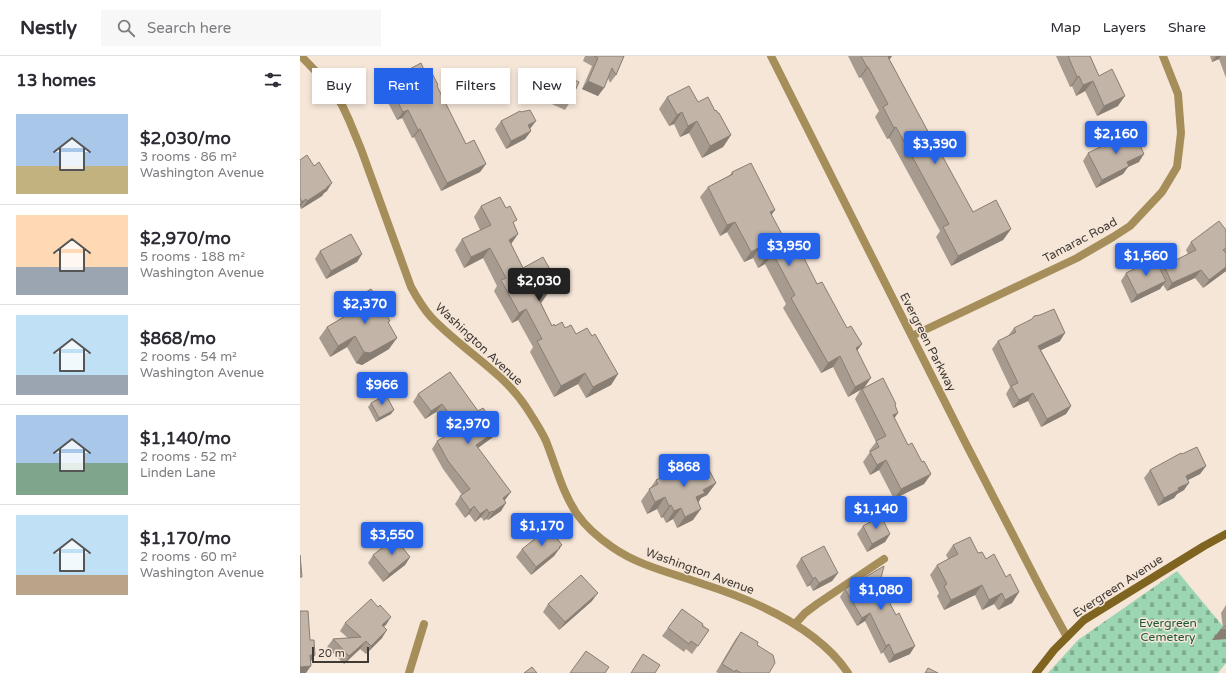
<!DOCTYPE html>
<html lang="en">
<head>
<meta charset="utf-8">
<style>
  :root { --surface:#fff; --page:#f7f7f7; --text:#2b2b33; --muted:#7c7c81; --line:#e1e1e2; --accent:#2563eb }
  body { margin:0; font-family:"Varela Round",sans-serif; background:var(--page); color:var(--text); height:100vh; display:flex; flex-direction:column; font-size:15px; white-space:nowrap }
  * { box-sizing:border-box; margin:0 }
  p { font-size:13px; color:var(--muted) }
  .icon { flex:none; width:22px; height:22px; fill:none; stroke:currentColor; stroke-width:2; stroke-linecap:round; stroke-linejoin:round }
  .map { position:relative; flex:1; overflow:hidden }
  .sheet { display:flex; flex-direction:column; background:var(--surface); width:300px }
  .sheet>* { flex:none }
  .top-card { position:absolute; left:12px; top:12px; width:380px; height:36px; display:flex; gap:8px }
  .scale { position:absolute; left:12px; bottom:10px; width:57px; box-sizing:border-box; padding-left:4px; border:2px solid #403a34; border-top:0; font-size:11px; line-height:14px; white-space:nowrap; color:#403a34; -webkit-text-stroke:3px #f5e6d8; paint-order:stroke }
  .price { position:absolute; translate:-50% -34px; padding:0 9px; border-radius:4px; background:var(--accent); color:#fff; font-size:13px; line-height:26px; filter:drop-shadow(0 1px 2px #0008) }
  .price::after { content:''; position:absolute; left:50%; top:24px; width:12px; height:9px; margin-left:-6px; background:inherit; clip-path:polygon(0 0,100% 0,50% 100%) }
  .price.on { background:#222; color:#fff }
  ul { padding:0; list-style:none }
  li { display:flex; align-items:center; gap:12px; height:100px; padding:0 16px }
  li+li { border-top:1px solid var(--line) }
  li span { display:grid; place-items:center; flex:none; width:112px; height:80px; border-radius:0px; color:#555 }
  li>.icon { margin-inline-start:auto }
  span .icon { width:48px; height:48px; fill:#fffc; stroke-width:1 }
  li b { font-size:17px }
  h2 { display:flex; justify-content:space-between; align-items:center; height:48px; padding:0 16px; font-size:17px }
  .tag { padding:0 14px; border-radius:0px; background:var(--surface); box-shadow:0 2px 6px #0003; font-size:14px; line-height:36px }
  .tag.on { background:var(--accent); color:#fff }
  header { display:flex; align-items:center; gap:24px; box-sizing:border-box; height:56px; padding:0 20px; background:var(--surface); border-bottom:1px solid var(--line) }
  header strong { font-size:19px }
  nav { display:flex; gap:22px; margin-inline-start:auto; font-size:14px }
  .search { width:280px; height:36px; background:var(--page); display:flex; align-items:center; gap:10px; box-sizing:border-box; padding:0 14px; border-radius:0px; color:var(--muted); font-size:15px }
  main { display:flex; flex:1; min-height:0 }
  .map>svg:first-child { display:block }
</style>
</head>
<body>
<header>
<strong>Nestly</strong>
<div class="search"><svg class="icon" aria-label="search" viewBox="0 0 24 24"><circle cx="10" cy="10" r="6"/><path d="M15 15l6 6"/></svg>Search here</div>
<nav><a>Map</a><a>Layers</a><a>Share</a></nav>
</header>
<main>
<section class="sheet">
<h2>13 homes<svg class="icon" aria-label="filters" viewBox="0 0 24 24"><path d="M4 7h16M4 17h16"/><circle cx="9" cy="7" r="2"/><circle cx="15" cy="17" r="2"/></svg></h2>
<ul>
<li><span style="background:linear-gradient(#a9c7e8 65%,#c2b280 0)"><svg class="icon" aria-label="home" viewBox="0 0 24 24"><path d="M3 11l9-7 9 7M6 9v11h12V9"/></svg></span><div><b>$2,030/mo</b><p>3 rooms · 86 m²</p><p>Washington Avenue</p></div></li>
<li><span style="background:linear-gradient(#ffd9b3 65%,#9aa5b1 0)"><svg class="icon" aria-label="home" viewBox="0 0 24 24"><path d="M3 11l9-7 9 7M6 9v11h12V9"/></svg></span><div><b>$2,970/mo</b><p>5 rooms · 188 m²</p><p>Washington Avenue</p></div></li>
<li><span style="background:linear-gradient(#bfe0f5 75%,#9aa5b1 0)"><svg class="icon" aria-label="home" viewBox="0 0 24 24"><path d="M3 11l9-7 9 7M6 9v11h12V9"/></svg></span><div><b>$868/mo</b><p>2 rooms · 54 m²</p><p>Washington Avenue</p></div></li>
<li><span style="background:linear-gradient(#a9c7e8 60%,#7fa58c 0)"><svg class="icon" aria-label="home" viewBox="0 0 24 24"><path d="M3 11l9-7 9 7M6 9v11h12V9"/></svg></span><div><b>$1,140/mo</b><p>2 rooms · 52 m²</p><p>Linden Lane</p></div></li>
<li><span style="background:linear-gradient(#bfe0f5 75%,#b9a48a 0)"><svg class="icon" aria-label="home" viewBox="0 0 24 24"><path d="M3 11l9-7 9 7M6 9v11h12V9"/></svg></span><div><b>$1,170/mo</b><p>2 rooms · 60 m²</p><p>Washington Avenue</p></div></li>
</ul>
</section>
<div class="map">
<svg width="926" height="617" viewBox="0 0 926 617">
  <defs>
    <pattern id="cemetery-stones" width="16" height="16" patternUnits="userSpaceOnUse"><rect width="16" height="16" fill="#9bd5b1"/><path d="M2 7V4a2 2 0 0 1 4 0v3zM10 15v-3a2 2 0 0 1 4 0v3z" fill="#80ae91"/></pattern>
  </defs>
  <rect width="100%" height="100%" fill="#f5e6d8"/>
  <path fill="url(#cemetery-stones)" d="M877,515L926,574V607L918,617H748L778,584Z"/>
  <g fill="none" stroke-linecap="round" stroke-linejoin="round">
    <path stroke="#a68e5b" stroke-width="8" d="M1,0L27,27L42,49L49,64L61,93L111,231C117,242 123,252 131,261C161,293 202,315 226,351C233,362 241,374 246,385C256,410 262,436 277,458C286,471 299,482 312,491C339,510 372,517 403,528C453,544 518,572 548,617
      M471,0L664,384L743,537L767,581
      M612,280L777,202L813,181L830,170L862,136L877,111L881,77L878,38L863,0
      M495,568L505,557L517,548L584,503
      M109,617L124,568"/>
    <path stroke="#7f6420" stroke-width="8" d="M736,617L754,594L784,564L904,490L926,478"/>
  </g>
  <path fill="#a79b8f" d="M285,0H324L316,19L310,27L308,22L298,40L282,33L292,10L283,5Z
    M548,0H592L589,4L632,83L673,156L711,173L703,184L651,210L636,181L640,175L589,82L587,83L575,61L579,55L561,21L559,22Z
    M756,0H790L799,20L818,50L797,60L785,35L776,40L772,30L770,31Z
    M910,0H926V22L919,3L912,6Z
    M259,17L270,46L265,54L245,45L253,25Z
    M126,18L138,29L137,31L166,88L186,108L180,116L141,135L114,81L112,82L102,62L97,64L81,33L87,25Z
    M367,41L398,46L415,55L431,79L423,91L402,102L389,77L380,81L374,68L369,70L359,53Z
    M201,65L230,73L231,75L225,83L206,93L195,73Z
    M788,97L839,106L828,111L823,118L796,132L783,105Z
    M0,104L27,135L24,137L22,140L1,153L0,151Z
    M432,116L475,154L471,159L484,182L517,228L547,272L562,288L557,294L564,331L595,349L594,363L608,389L622,406L631,418L624,428L594,443L579,414L570,419L563,406L570,396L569,395L576,386L555,343L561,333L548,341L533,311L521,317L483,252L486,248L465,208L458,212L453,202L444,206L427,176L420,180L400,141L408,131L430,119Z
    M181,150L214,168L218,178L211,188L223,212L247,233L241,247L252,270H255L265,272L276,278L292,280L318,318L311,329L286,342L278,328L254,341L230,296L233,291L218,264L212,267L194,235L197,230L183,202L164,212L155,194L162,183L180,174L174,161Z
    M926,174V196H925L926,215L903,232L895,222L867,235L863,229L860,233L831,247L821,225L826,217L861,214L864,210L888,198L886,194L891,186Z
    M20,195L62,198L57,206L26,223L15,203Z
    M51,245L89,267V293L62,309L56,307L47,291L30,301L19,282L27,271L45,260L43,256Z
    M714,272L760,285L741,294L771,350L766,358L741,371L728,345L713,352L706,338L710,331L692,293L698,285L708,280Z
    M150,316L193,381L178,392L205,444L201,455L188,464L186,463L184,465L181,461L175,466L169,458L165,462L155,448L160,440L162,439L143,413L132,393L137,385L152,377L136,356L125,363L113,346L118,338Z
    M71,347L91,358L76,366L68,351Z
    M882,398L906,410L900,418L888,424L884,434L877,438L874,442L858,450L844,422L850,414Z
    M390,409L416,427L407,439L401,442L398,446L393,464L377,472L373,463L366,467L363,461L361,462L357,453L347,458L341,445L356,424Z
    M563,470L590,478L585,486L567,496L557,478Z
    M262,489L254,500L231,519L216,501L222,493Z
    M653,489L678,497L686,503L706,521L719,536L712,547L698,554L694,548L682,554L675,539L644,554L637,540L639,537L630,519L637,509L648,503L646,499Z
    M73,499L110,501L105,509L83,526L68,507Z
    M501,502L538,517L532,525L513,535L510,529L507,531L496,510Z
    M581,522L585,538L610,598L589,607L583,596L581,598L565,565L557,570L540,541L545,533Z
    M292,545L259,574L243,556L248,548Z
    M926,549V583L912,584L923,572L921,557Z
    M78,551L91,561L84,570L82,582L66,598L60,593L44,608L27,591L33,583L48,582L40,575L45,567Z
    M382,553L409,574L392,598L386,593L384,596L362,580Z
    M441,576L457,589L469,617H418L416,616L435,584Z"/>
  <path fill="#887e74" d="M589,0H592L586,8L588,1Z
    M916,0H921L919,3L912,6Z
    M567,11H568L561,21L559,22Z
    M779,20L772,30L770,31L777,21Z
    M288,25L304,32L298,40L282,33Z
    M793,25L785,35L776,40L783,29Z
    M825,40L818,50L797,60L804,50Z
    M108,54L102,62L97,64L103,56Z
    M382,56L374,68L369,70L377,59Z
    M236,65L230,73L228,69Z
    M397,65L389,77L380,81L388,70Z
    M596,71L589,82L587,83L594,72Z
    M120,73L114,81L112,82L118,74Z
    M231,75L225,83L206,93L211,85Z
    M431,79L423,91L402,102L410,90Z
    M844,98L839,106L828,111L823,118L796,132L802,124L827,106Z
    M186,108L180,116L141,135L147,127Z
    M32,127L27,135L24,137L22,140L1,153L7,145Z
    M6,143L0,151V149L2,146Z
    M475,154L468,164L470,156Z
    M435,166L427,176L420,180L427,169Z
    M711,173L703,184L651,210L658,200Z
    M218,178L211,188L209,184Z
    M460,191L453,202L444,206L451,196Z
    M190,192L183,202L164,212L171,201Z
    M62,198L57,206L26,223L31,215Z
    M473,198L465,208L458,212L466,201Z
    M926,211V215L903,232L909,224Z
    M901,214L895,222L867,235L872,227Z
    M255,222L247,233L237,238L244,228Z
    M866,225L860,233L831,247L837,239Z
    M249,236L241,247L238,242Z
    M226,253L218,264L212,267L219,257Z
    M765,277L760,285L733,298L738,290Z
    M55,280L47,291L30,301L38,290Z
    M97,282L89,293L62,309L56,307L64,296Z
    M562,288L554,299L556,292Z
    M540,300L533,311L521,317L528,307Z
    M285,317L278,328L254,341L261,330Z
    M318,318L311,329L286,342L293,331Z
    M571,322L564,332L548,341L555,331Z
    M733,337L728,345L713,352L719,344Z
    M142,348L136,356L125,363L131,355Z
    M771,350L766,358L741,371L747,363Z
    M94,354L91,358L76,366L79,362Z
    M598,357L591,367L593,359Z
    M199,373L193,381L171,397L176,389Z
    M586,404L579,414L570,419L577,409Z
    M906,410L900,418L880,428L886,420Z
    M631,418L624,428L594,443L601,433Z
    M416,427L407,439L401,442L397,449L396,441L403,434Z
    M889,427L884,434L877,438L874,442L858,450L864,442L878,432Z
    M211,436L205,444L197,450L203,442Z
    M365,441L357,453L347,458L355,446Z
    M206,447L201,455L188,464L193,456Z
    M371,449L363,461L361,462L369,450Z
    M174,450L169,458L165,462L170,454Z
    M381,452L373,463L366,467L374,455Z
    M187,453L181,461L175,466L180,458Z
    M401,453L393,464L377,472L385,461Z
    M192,455L186,463L184,465L189,457Z
    M590,478L585,486L567,496L572,488Z
    M262,489L254,500L231,519L236,511Z
    M110,501L105,509L83,526L89,518Z
    M538,517L532,525L513,535L519,527Z
    M515,521L510,529L507,531L513,523Z
    M682,529L675,539L644,554L651,544Z
    M719,536L712,547L698,554L705,544Z
    M298,537L292,545L259,574L265,566Z
    M702,537L694,548L682,554L689,544Z
    M570,557L565,565L557,570L562,562Z
    M91,561L86,569L77,577L82,569Z
    M926,573V583L912,584L920,574Z
    M87,574L82,582L66,598L71,590Z
    M66,585L60,593L44,608L49,600Z
    M589,588L583,596L581,598L586,590Z
    M615,590L610,598L589,607L594,599Z
    M10,599H15L10,607Z
    M11,610L6,617H0V611Z"/>
  <path fill="#c2b4a6" stroke="#887e74" d="M294,0H324L316,19L312,12L304,32L288,25L298,2Z
    M561,0H589L588,1L632,83H633L673,156L696,144L711,173L658,200L643,171L649,168L596,71L594,72L583,51L588,48L568,11H567Z
    M768,0H790L799,20L812,13L825,40L804,50L793,25L783,29L779,20L777,21Z
    M121,7L126,18L131,15L138,29L137,30L166,88L174,84L186,108L147,127L120,73L118,74L108,54L103,56L87,25Z
    M259,17L279,26L270,46L250,37Z
    M389,30L398,46L408,41L415,55L416,54L418,57H419L431,79L410,90L397,65L388,70L382,56L377,59L367,41Z
    M230,54L236,65L228,69L231,75L211,85L201,65L220,55L221,56Z
    M833,75L844,98L827,106L829,110L802,124L788,97Z
    M7,99L14,110L19,106L32,127L27,131V132L7,145L6,143L2,146L0,142V104Z
    M451,107L475,154L470,156L484,182L492,178L517,228L522,226L547,272L551,270L562,288L556,292L571,322L555,331L540,300L528,307L491,242L495,239L473,198L466,201L460,191L451,196L435,166L427,169L408,131L433,118L432,116Z
    M200,141L206,152L210,150L217,164L213,166L218,178L209,184L223,212L243,201L255,222L244,228L249,236L238,242L252,270L254,268L255,270L262,266L265,272L271,269L276,278L287,272L292,280L295,278L318,318L293,331L285,317L261,330L237,285L242,283L226,253L219,257L201,224L206,222L190,192L171,201L162,183L191,169L181,150Z
    M919,165L926,174V192L923,194L926,197V211L909,224L901,214L872,227L864,210L896,194L891,186Z
    M51,178L62,198L31,215L20,195Z
    M855,203L866,225L837,239L826,217Z
    M71,233L90,265L88,266L97,282L70,297L64,296L55,280L38,290L27,271L56,254L51,245Z
    M754,253L765,277L738,290L771,350L747,363L733,337L719,344L711,330L718,327L698,285L716,276L714,272L732,263L734,260L740,259Z
    M150,316L178,355L183,352L199,373L176,389L211,436L203,442L206,447L193,456L192,455L189,457L187,453L180,458L174,450L170,454L160,440L170,433L148,405L137,385L160,372L142,348L131,355L118,338Z
    M583,322L596,348L595,349L598,357L593,359L608,389L612,387L622,406L624,405L631,418L601,433L586,404L577,409L570,396L579,391L576,385L586,380L562,333Z
    M86,339L94,354L79,362L71,347Z
    M897,391L906,410L886,420L889,427L878,432L879,434L864,442L850,414L881,397L882,398Z
    M389,407L390,409L393,407L396,413L406,408L416,427L403,434L405,437L396,441L401,453L385,461L381,452L374,455L371,449L369,450L365,441L355,446L349,433L358,428L356,424Z
    M581,460L590,478L572,488L563,470Z
    M249,472L262,489L259,491L260,492L236,511L222,493Z
    M670,481L678,497L682,496L686,503L694,498L706,521L710,518L719,536L705,544L702,537L689,544L682,529L651,544L644,530L647,528L637,509L658,498L653,489Z
    M95,482L110,501L89,518L73,499Z
    M524,490L538,517L519,527L515,521L513,523L501,502Z
    M0,499L2,521H0Z
    M584,510L581,522L589,524L585,538L596,559L599,557L615,590L594,599L589,588L586,590L570,557L562,562L545,533Z
    M281,519L298,537L265,566L248,548Z
    M71,543L78,551L80,549L91,561L82,569L87,574L71,590L66,585L49,600L33,583L61,581L45,567Z
    M382,553L403,568L402,570L409,574L398,590L391,585L389,588L368,572Z
    M0,555H8L10,584H14L15,599H10L11,610L0,611Z
    M926,570V573L920,574Z
    M441,576L458,586L457,589L473,599L475,607L469,617H441L436,614L435,616L422,608Z
    M286,595L309,611L305,617H270Z
    M343,598L360,609L355,617H331Z
    M232,611L237,617H224Z
    M628,612L638,617H625Z"/>
  <g text-anchor="middle" stroke-width="3" stroke-linejoin="round" paint-order="stroke">
    <g font-size="12" fill="#403a34" stroke="#f5e6d8">
      <text transform="translate(780 184) rotate(-28)" y="4">Tamarac Road</text>
      <text transform="translate(628 286) rotate(63)" y="4">Evergreen Parkway</text>
      <text transform="translate(179 288) rotate(43)" y="4">Washington Avenue</text>
      <text transform="translate(400 515) rotate(20)" y="4">Washington Avenue</text>
      <text transform="translate(818 530) rotate(-33)" y="4">Evergreen Avenue</text>
    </g>
    <g font-size="12" fill="#1c5939" stroke="#f5e6d8">
      <text x="868" y="571">Evergreen<tspan x="868" dy="14">Cemetery</tspan></text>
    </g>
  </g>
</svg>
<div class="scale">20 m</div>
<b class="price" style="left:816px;top:99px">$2,160</b>
<b class="price" style="left:635px;top:109px">$3,390</b>
<b class="price" style="left:489px;top:211px">$3,950</b>
<b class="price" style="left:846px;top:221px">$1,560</b>
<b class="price on" style="left:239px;top:246px">$2,030</b>
<b class="price" style="left:65px;top:269px">$2,370</b>
<b class="price" style="left:82px;top:350px">$966</b>
<b class="price" style="left:168px;top:389px">$2,970</b>
<b class="price" style="left:384px;top:432px">$868</b>
<b class="price" style="left:576px;top:474px">$1,140</b>
<b class="price" style="left:242px;top:491px">$1,170</b>
<b class="price" style="left:92px;top:500px">$3,550</b>
<b class="price" style="left:581px;top:555px">$1,080</b>
<div class="top-card">
<a class="tag">Buy</a>
<a class="tag on">Rent</a>
<a class="tag">Filters</a>
<a class="tag">New</a>
</div>
</div>
</main>
</body>
</html>
